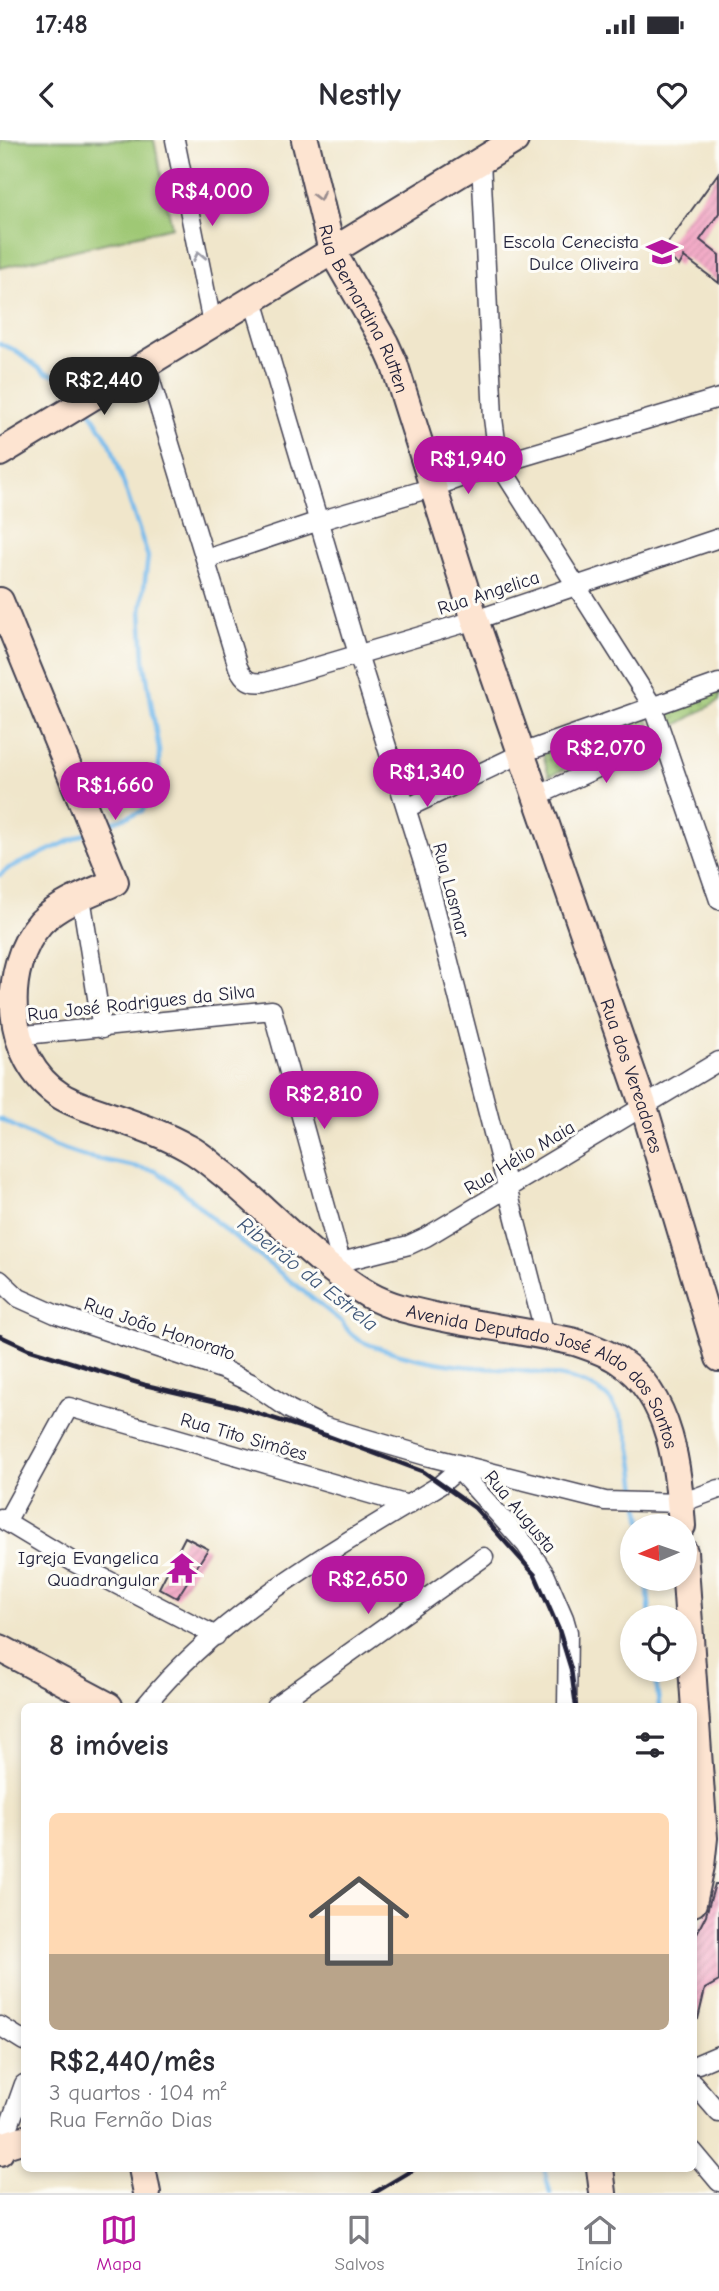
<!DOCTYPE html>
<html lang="pt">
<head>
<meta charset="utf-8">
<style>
  :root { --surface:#fff; --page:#f7f7f7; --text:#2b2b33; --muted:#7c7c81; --line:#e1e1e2; --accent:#b5179e }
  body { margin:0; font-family:"Comic Neue",sans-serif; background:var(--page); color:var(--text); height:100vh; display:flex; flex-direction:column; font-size:26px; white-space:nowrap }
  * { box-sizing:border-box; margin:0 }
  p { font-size:23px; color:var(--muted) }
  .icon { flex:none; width:38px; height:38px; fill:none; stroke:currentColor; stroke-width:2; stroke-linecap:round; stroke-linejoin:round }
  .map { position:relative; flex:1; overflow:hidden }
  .panel { position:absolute; left:21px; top:1563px; width:676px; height:469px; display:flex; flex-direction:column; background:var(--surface); border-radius:10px; box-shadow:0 4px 10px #0003 }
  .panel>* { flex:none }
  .needle { width:46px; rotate:268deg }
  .tools { position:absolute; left:620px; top:1374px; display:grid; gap:14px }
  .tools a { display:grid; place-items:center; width:77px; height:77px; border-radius:50%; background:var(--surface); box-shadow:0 4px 10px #0003; font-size:35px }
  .price { position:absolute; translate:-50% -60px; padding:0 16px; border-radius:24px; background:var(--accent); color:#fff; font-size:23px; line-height:46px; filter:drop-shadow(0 2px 4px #0008) }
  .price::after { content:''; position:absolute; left:50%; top:42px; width:21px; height:16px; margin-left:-10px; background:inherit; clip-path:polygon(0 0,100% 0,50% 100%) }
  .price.current { background:#222; color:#fff }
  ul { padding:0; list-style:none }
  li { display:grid; align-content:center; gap:14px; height:371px; padding:0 28px }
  li span { display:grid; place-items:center; height:217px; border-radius:10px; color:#555 }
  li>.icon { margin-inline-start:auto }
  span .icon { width:126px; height:126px; fill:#fffc; stroke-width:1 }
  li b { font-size:30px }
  h2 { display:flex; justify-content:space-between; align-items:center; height:84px; padding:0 28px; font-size:30px }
  .status { display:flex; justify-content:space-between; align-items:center; height:49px; padding:0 35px; background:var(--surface); direction:ltr }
  .status svg { height:19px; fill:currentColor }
  header { display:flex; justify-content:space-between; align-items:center; height:91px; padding:0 28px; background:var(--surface); font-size:32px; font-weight:600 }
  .dock { display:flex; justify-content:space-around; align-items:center; height:98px; border-top:2px solid var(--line); background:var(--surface); font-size:19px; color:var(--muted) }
  .dock a { display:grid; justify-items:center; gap:4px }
  .dock .current { color:var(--accent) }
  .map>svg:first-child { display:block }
</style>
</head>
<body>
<div class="status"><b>17:48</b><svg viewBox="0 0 49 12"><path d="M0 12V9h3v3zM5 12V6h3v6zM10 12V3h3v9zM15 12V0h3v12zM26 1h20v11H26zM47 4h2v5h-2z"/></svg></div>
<header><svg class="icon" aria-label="back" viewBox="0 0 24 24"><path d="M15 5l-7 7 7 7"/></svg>Nestly<svg class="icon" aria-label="heart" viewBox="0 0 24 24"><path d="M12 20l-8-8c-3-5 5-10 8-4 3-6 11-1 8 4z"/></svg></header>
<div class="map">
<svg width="719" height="2053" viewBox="0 0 719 2053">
  <defs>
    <pattern id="park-dots" width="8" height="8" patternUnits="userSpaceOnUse" patternTransform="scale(1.75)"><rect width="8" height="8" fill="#9fc874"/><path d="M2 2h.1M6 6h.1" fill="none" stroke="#81a260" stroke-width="1.8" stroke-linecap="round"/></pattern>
    <pattern id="building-hatch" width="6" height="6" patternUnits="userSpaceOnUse" patternTransform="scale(1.75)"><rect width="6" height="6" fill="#f3a0c1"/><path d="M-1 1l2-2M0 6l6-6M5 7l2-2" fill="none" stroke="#c4829e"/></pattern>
  </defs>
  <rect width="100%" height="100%" fill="#fdfcf7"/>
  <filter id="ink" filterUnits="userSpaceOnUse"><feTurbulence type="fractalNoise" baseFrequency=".0143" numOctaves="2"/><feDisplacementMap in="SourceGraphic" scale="14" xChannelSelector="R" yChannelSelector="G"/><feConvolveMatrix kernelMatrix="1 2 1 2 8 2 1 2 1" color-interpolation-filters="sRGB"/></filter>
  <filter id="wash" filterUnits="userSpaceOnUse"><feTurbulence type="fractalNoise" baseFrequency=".00686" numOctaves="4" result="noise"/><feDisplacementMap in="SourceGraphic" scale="28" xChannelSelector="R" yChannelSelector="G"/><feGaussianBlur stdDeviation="1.57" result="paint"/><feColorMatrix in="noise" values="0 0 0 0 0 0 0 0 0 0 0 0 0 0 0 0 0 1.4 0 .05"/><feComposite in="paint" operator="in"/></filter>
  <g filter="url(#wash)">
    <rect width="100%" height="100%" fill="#f0e6cb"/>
    <path fill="#9fc874" stroke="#607558" stroke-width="2" d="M0,0H154L172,87L0,128Z"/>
    <path fill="url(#park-dots)" stroke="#607558" stroke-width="2" d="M719,547V561L671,588L663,566Z
      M646,574L652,592L549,636L543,614Z"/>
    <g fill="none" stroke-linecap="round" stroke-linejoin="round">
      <path stroke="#75baec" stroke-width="4.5" d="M0,204L15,210L45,233L67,238L79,255
        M90,271L111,305L148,417L141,471L144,520L159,610V635L153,653L142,671L103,686
        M0,735L9,728L85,694
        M0,979L51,1005L83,1016L156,1031L180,1048L215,1081L342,1182C346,1188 350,1194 356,1198C365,1204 376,1207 386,1210C408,1217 432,1222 454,1225C495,1231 588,1227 613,1264C632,1292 633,1323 638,1356
        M639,1365L643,1386
        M647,1438L650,1477
        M655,1530L659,1566
        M544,2028L550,2053"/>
    </g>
    <g id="blocks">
      <path fill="url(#building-hatch)" d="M719,32V73L700,100L719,115V143L684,117L679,126L662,111Z
        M185,1397L208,1409L177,1458L159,1448Z
        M715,1744H719V1841L705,1849L698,1879L693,1878V1801L706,1775Z"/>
    </g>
  </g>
  <g filter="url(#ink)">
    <use href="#blocks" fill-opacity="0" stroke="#413f51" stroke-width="2"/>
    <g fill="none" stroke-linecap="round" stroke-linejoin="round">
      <defs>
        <path id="street" d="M175,0L212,183
          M481,20L493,278L499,324L652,565L719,760
          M253,160L358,514L426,732L545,1195
          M146,225L238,527C244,540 250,544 265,542L475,480L719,398
          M206,419L319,381L434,347L499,324L719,258
          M535,657L662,598
          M407,668L522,613L719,543
          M81,757L102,889
          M15,896L272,870L341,1122
          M333,1129L341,1122L409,1105L426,1097L719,921
          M0,1140L19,1158L55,1174L224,1230L251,1243L289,1269L323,1286L426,1316L605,1361L681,1363L719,1349
          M462,1326L464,1336L526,1405L545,1434L564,1478L568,1492L567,1566
          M0,1378L75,1423L216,1496
          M6,1382L69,1267L408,1365
          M145,1566C221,1471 338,1408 440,1345L462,1326
          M275,1566L484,1417
          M0,1886L24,1901
          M698,1924L719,1915
          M693,1943L719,1973
          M2,2006L24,1944
          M693,2011L719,2042"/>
        <g id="secondary">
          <path id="s1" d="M305,0L332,111L385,203L394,223L475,480L644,967L719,1218"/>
          <path d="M0,313L515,0"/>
          <path id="s2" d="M0,461L115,742C90,753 61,763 41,782C0,828 4,920 61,956C74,964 90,969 105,974C133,984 162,993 188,1008C202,1015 214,1027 226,1036C271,1073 319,1126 369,1155C390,1167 415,1172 439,1177C484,1186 530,1192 575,1202C590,1207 606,1212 619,1221C672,1256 678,1329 682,1386"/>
          <path d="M684,1412L704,1698L701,1726L693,1763"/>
          <path d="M0,1508L109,1566"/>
          <path d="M0,2012L2,2006L24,1999"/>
          <path d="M142,2028L147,2053"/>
          <path d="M600,2028L603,2053"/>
        </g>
      </defs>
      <use href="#street" stroke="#413f51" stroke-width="21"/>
      <use href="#secondary" stroke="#413f51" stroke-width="30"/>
      <use href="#street" stroke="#fff" stroke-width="18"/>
      <use href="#secondary" stroke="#fde4d1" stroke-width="26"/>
      <path stroke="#22223b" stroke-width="4.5" d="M0,1196L28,1209L145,1245L235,1266L328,1296L424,1332L475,1368L535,1435L559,1490L571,1529L576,1566
        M374,2053L416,2028"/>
    </g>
    <defs><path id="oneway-chevron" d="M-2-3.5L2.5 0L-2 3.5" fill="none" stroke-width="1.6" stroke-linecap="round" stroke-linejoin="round" transform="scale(1.75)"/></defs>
    <use stroke="#9a8d8e" href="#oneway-chevron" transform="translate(319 56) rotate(76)"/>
    <use stroke="#9c9ca7" href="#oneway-chevron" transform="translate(199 116) rotate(-102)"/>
  </g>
  <defs>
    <symbol id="school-bare" viewBox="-9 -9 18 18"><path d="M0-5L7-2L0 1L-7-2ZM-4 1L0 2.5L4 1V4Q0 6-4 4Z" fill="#b5179e" stroke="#fdfcf7" stroke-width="2.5" paint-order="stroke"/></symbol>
    <symbol id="temple-bare" viewBox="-9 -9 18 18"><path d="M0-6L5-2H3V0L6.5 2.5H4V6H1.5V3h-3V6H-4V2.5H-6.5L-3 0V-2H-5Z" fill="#b5179e" stroke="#fdfcf7" stroke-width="2.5" paint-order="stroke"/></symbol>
  </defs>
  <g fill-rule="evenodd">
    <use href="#school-bare" x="640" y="90" width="44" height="44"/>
    <use href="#temple-bare" x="160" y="1406" width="44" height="44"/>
  </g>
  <g text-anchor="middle" stroke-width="6" stroke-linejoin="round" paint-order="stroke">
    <g font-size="19" fill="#22223b" stroke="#fdfcf7" text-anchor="end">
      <text x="639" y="108">Escola Cenecista<tspan x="639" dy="22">Dulce Oliveira</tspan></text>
      <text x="159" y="1424">Igreja Evangelica<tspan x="159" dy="22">Quadrangular</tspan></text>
    </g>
    <g font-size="19" fill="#22223b" stroke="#fdfcf7">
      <text dy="7" stroke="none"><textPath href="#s1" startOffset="180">Rua Bernardina Rutten</textPath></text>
      <text transform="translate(488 452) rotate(-18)" y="7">Rua Angelica</text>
      <text transform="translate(452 750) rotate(75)" y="7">Rua Lasmar</text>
      <text transform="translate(141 862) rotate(-6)" y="7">Rua José Rodrigues da Silva</text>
      <text dy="7" stroke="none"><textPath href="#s1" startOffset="994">Rua dos Vereadores</textPath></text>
      <text transform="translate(519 1017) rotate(-31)" y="7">Rua Hélio Maia</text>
      <text transform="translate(160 1188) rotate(19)" y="7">Rua João Honorato</text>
      <text dy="7" stroke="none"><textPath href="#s2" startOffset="1158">Avenida Deputado José Aldo dos Santos</textPath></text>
      <text transform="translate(244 1296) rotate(16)" y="7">Rua Tito Simões</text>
      <text transform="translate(521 1371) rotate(50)" y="7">Rua Augusta</text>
    </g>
    <g font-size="21" font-style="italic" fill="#3f5779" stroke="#fdfcf7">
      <text transform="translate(308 1134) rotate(38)" y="7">Ribeirão da Estrela</text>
    </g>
  </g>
</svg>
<div class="tools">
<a><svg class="needle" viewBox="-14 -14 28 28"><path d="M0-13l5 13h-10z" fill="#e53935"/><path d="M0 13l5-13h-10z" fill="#7c7c81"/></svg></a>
<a><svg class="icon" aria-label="locate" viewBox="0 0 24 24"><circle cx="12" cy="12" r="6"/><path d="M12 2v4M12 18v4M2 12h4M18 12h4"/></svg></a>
</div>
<b class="price" style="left:212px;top:88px">R$4,000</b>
<b class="price current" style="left:104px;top:277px">R$2,440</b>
<b class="price" style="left:468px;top:356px">R$1,940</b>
<b class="price" style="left:606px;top:645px">R$2,070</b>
<b class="price" style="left:427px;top:669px">R$1,340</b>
<b class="price" style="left:115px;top:682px">R$1,660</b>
<b class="price" style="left:324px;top:991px">R$2,810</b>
<b class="price" style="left:368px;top:1476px">R$2,650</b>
<section class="panel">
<h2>8 imóveis<svg class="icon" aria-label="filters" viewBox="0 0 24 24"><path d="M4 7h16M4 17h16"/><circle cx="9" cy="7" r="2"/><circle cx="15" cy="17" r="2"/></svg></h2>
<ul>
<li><span style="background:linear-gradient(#ffd9b3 65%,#b9a48a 0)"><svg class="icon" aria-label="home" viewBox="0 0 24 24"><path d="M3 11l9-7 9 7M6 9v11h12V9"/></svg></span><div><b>R$2,440/mês</b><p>3 quartos · 104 m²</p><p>Rua Fernão Dias</p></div></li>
</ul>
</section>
</div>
<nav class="dock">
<a class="current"><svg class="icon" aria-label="map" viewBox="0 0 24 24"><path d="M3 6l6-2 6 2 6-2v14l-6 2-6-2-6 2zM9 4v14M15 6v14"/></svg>Mapa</a>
<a><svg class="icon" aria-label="saved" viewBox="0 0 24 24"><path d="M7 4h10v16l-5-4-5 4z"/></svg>Salvos</a>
<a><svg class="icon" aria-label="home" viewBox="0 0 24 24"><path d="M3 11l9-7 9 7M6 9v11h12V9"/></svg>Início</a>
</nav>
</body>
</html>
